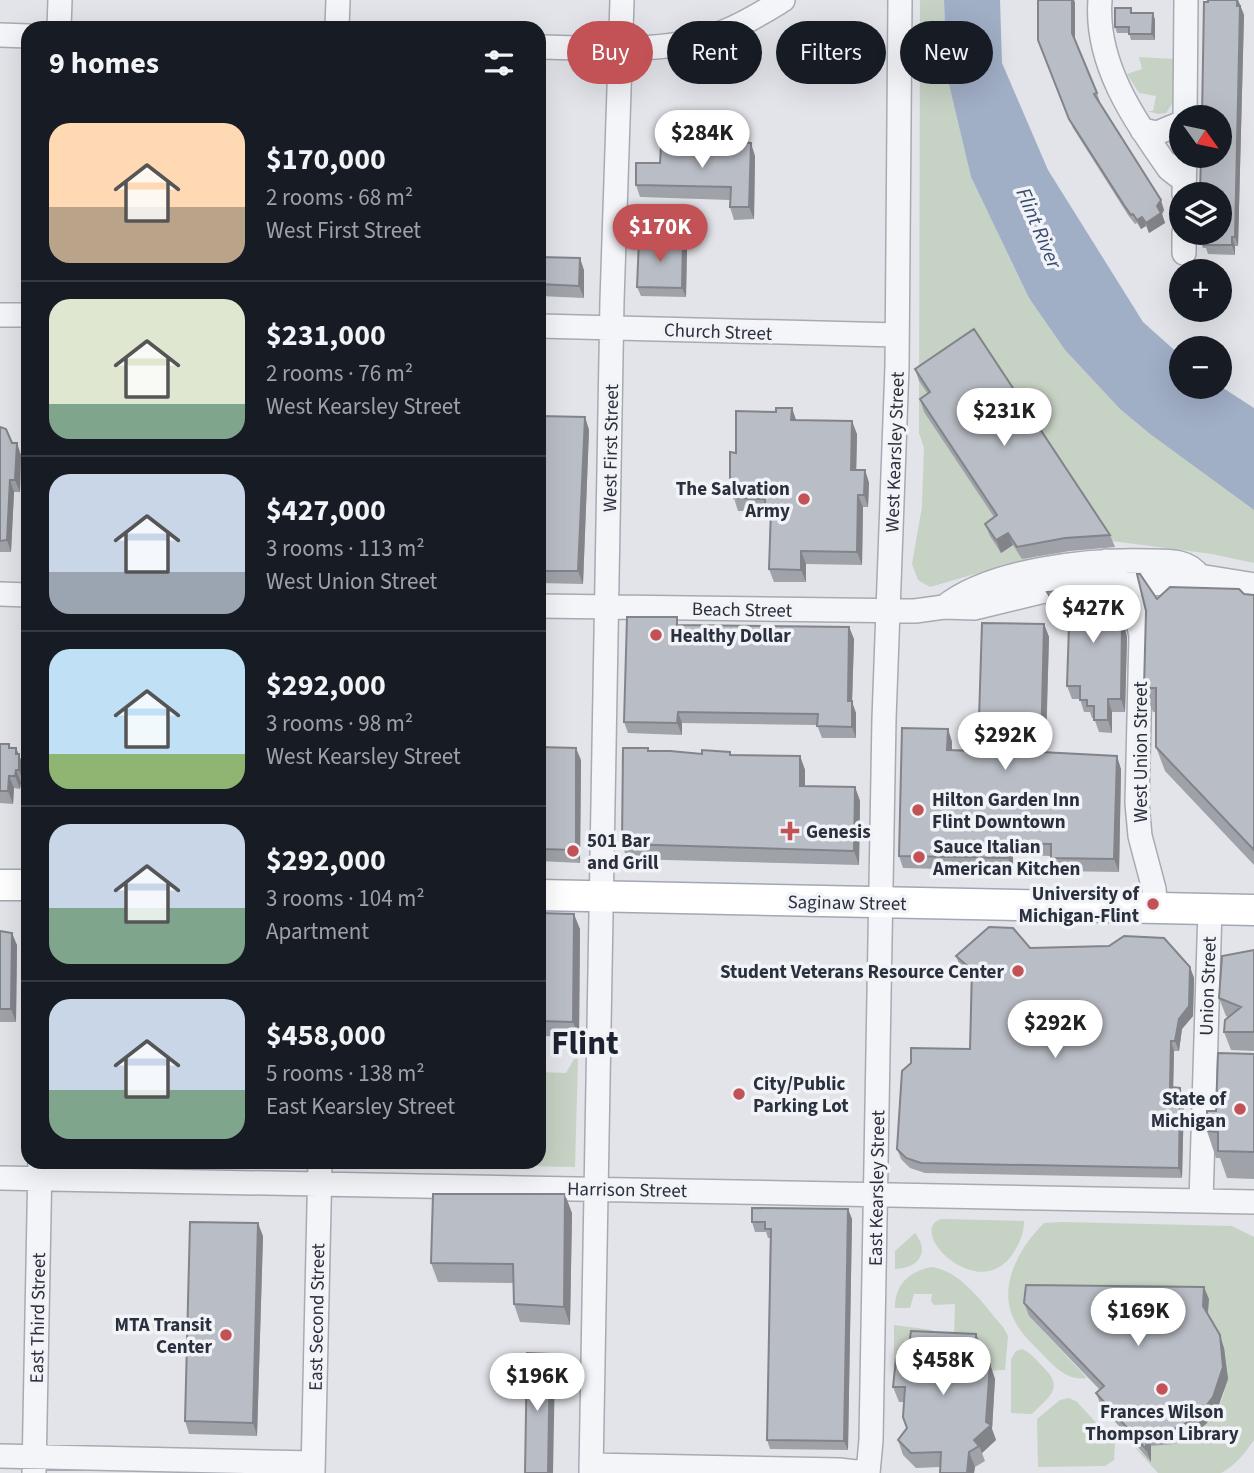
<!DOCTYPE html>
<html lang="en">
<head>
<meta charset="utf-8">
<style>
  :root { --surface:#171b24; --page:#20242c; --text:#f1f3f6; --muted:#9ea1a6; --line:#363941; --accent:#c35256 }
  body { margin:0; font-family:"Source Sans 3",sans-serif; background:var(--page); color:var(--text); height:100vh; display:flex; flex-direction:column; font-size:26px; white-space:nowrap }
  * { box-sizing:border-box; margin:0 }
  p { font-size:23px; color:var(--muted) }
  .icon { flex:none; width:38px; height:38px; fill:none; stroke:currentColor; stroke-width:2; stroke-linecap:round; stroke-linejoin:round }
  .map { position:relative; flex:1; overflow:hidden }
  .sheet { position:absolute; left:21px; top:21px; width:525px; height:1148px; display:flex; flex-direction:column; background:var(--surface); border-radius:21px; box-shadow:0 7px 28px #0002 }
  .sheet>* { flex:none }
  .banner { position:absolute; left:567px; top:21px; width:581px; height:63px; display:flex; gap:14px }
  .needle { width:46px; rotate:123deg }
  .fabs { position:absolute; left:1169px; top:105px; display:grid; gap:14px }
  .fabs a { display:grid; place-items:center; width:63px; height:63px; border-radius:50%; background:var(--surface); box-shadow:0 7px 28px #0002; font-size:35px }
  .price { position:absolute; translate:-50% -60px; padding:0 16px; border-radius:24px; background:#fff; color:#222; font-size:23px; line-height:46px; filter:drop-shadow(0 2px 4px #0008) }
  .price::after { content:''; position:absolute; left:50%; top:42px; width:21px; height:16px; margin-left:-10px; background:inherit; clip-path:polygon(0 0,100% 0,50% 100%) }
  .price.on { background:var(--accent); color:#fff }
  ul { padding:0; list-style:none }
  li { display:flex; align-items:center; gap:21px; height:175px; padding:0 28px }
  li+li { border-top:2px solid var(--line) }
  li span { display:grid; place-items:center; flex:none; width:196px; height:140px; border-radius:21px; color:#555 }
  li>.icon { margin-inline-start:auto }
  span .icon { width:84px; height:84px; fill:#fffc; stroke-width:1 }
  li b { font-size:30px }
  h2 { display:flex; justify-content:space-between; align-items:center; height:84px; padding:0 28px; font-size:30px }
  .pill { padding:0 24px; border-radius:32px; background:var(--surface); box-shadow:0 7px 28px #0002; font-size:24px; line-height:63px }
  .pill.on { background:var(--accent); color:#fff }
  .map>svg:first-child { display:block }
</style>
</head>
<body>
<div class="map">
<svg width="1254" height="1473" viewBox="0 0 1254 1473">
  <rect width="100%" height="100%" fill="#e2e4e9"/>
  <path fill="#c6d2c4" d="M920,0H944L947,76L971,177L1029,298L1065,350L1120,409L1150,434L1254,510V563L1212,554L1096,539L930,587L918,580L912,564L922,507L924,448L919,433Z
    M1139,57L1175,59L1172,104L1166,113L1158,114L1147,111H1153L1156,96L1139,93L1127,74L1142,69Z
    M574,1059H578L575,1167L421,1164L422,1162H539V1072L566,1073Z
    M941,1219L1024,1221C1024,1233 1020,1242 1014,1252C980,1307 905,1231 941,1219Z
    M1063,1222L1232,1226L1254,1237V1440C1244,1454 1236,1465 1221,1473H1158L1129,1441L1151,1461V1446C1214,1443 1243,1388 1217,1332L1029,1316L1087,1378C1069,1381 1058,1370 1046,1358C1036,1347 1024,1337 1017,1325C995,1290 1018,1249 1044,1223Z
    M915,1233C931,1253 917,1269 895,1269V1251Z
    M931,1267C962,1271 983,1304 1003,1327L1008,1336L1005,1370L986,1371L987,1360L982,1359V1349L912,1374L894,1375V1325L932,1330L933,1337L954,1338L955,1304L934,1305L931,1301L932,1294H914L910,1308H895C895,1284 909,1272 931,1267Z
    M1022,1349C1032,1353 1037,1361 1044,1368C1065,1389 1048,1397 1032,1414L1011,1413V1359L1016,1351Z
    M1069,1398L1077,1402L1115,1443L1114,1460L1105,1466L1038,1467L1037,1419L1060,1400Z"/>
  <path fill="#a0aec6" d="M944,0H1000L1002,63L1048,170L1143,322L1181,356V387L1220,386L1254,408V510L1150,434L1120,409L1065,350L1029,298L971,177L947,76Z"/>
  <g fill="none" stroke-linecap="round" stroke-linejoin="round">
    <defs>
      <path id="minor" d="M1100,0C1095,64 1134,119 1169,169L1178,176L1184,178
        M59,28L60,0
        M337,28L338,0
        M0,35L28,36
        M539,47C601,48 667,55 726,31C746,23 765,11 783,0
        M1185,117L1186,0
        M1142,130L1157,133L1181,123
        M1184,194L1185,156
        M1184,253V233
        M0,315H28
        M539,326L897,335
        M1106,561L1133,604L1141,635L1137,803L1140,836L1154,889L1156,908
        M0,594L28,595
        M539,606L915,611L944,607L974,608L1040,592L1089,585L1182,583L1199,576L1254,585
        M944,607C991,569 1092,559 1150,561C1168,561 1189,560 1199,576
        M0,1178L1254,1202
        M1201,1201L1210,909
        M0,1456L313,1463
        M591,1465L839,1470L865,1473
        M34,1473L40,1162
        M313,1473L320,1162
        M591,1473L612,301L622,0
        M868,1473L871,1440L884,719L897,366L900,0"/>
      <path id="major" d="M0,885H28
        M539,895L1254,910"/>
    </defs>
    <use href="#minor" stroke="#a7aab3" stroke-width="26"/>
    <use href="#major" stroke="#a2a7b4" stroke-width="33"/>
    <use href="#minor" stroke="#f4f5f8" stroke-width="23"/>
    <use href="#major" stroke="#fff" stroke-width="30"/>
  </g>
  <path fill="#9fa3a9" d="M1038,0H1074L1075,3V42L1097,93L1100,102L1099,103L1164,210L1162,214L1165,223L1149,233L1146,226L1141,229L1137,223L1135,224L1128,215L1073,128L1038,40Z
    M1238,0L1244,15L1238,246H1235V255L1208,254L1206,248H1203L1199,239Z
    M1133,13H1153L1155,20V40H1131L1129,33H1117L1115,27Z
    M755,156L754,219L734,220L730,207V200L640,197L636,185L660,163Z
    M687,249L686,297L641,296L637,287Z
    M539,257L584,270V298L539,296Z
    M915,369L1110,535L1115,547L1070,551L1022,559L1013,545L1001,553L990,536L985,524L994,517L924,412L920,399L928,394L919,381Z
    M792,408L796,420L857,434L856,470H865L869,483L868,507H863L862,565L806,564V582H774L769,569L770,521L766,511H738L734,498V489L730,478L736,453L776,412Z
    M539,416L585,417L589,430L583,584L539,583Z
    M0,427L21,455L20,492H14L11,552H0Z
    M1047,592L1120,610L1127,637L1125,712H1112V733L1099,732L1094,718H1092L1090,712H1084L1080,699H1072L1067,686L1069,630L1052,604Z
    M1244,594L1254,595V865L1165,771L1156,747V712H1153L1144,688L1157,599Z
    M1044,624L1049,637L1046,753L1121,769L1119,872L1055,871L1051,856L1013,855V871L903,868L899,856L948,729L952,742V750L978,751Z
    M680,625L849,627L854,639L852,702L856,713V738H822L817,725L682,723V735L628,733L624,722Z
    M0,744H9L11,748H16L24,767L23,782H21L20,789L14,788L13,804L0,803Z
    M539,747L581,760L580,863L539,861Z
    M648,748L649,751L702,754L800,756L805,770V786L855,787L860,801L859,865L627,859L622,844Z
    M539,913L580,929L579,1037L539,1036Z
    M0,931L17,945L16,1022H0Z
    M1030,948L1190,967L1194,978L1193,1016L1182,1029L1179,1051H1174L1173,1087L1184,1098L1182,1178L925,1173L910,1168L901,1159L897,1149L970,1049L971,977L960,966L956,956Z
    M1254,950V1051L1231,1050L1224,1032L1228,1017L1226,1016L1219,998Z
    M1254,1054V1179L1227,1178L1220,1158H1216L1207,1131L1216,1111Z
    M848,1209L852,1219L848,1450L770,1449L767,1440L770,1238H768L766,1232H755L752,1222Z
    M572,1213L570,1325L520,1322L514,1304V1283L438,1282L431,1263Z
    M263,1236L257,1436L189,1434L185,1421Z
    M1209,1299L1208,1314L1224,1348L1228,1379L1217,1410L1206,1424L1188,1438L1174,1444L1151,1446V1462L1101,1406L1096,1393L1100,1390L1029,1316L1024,1303Z
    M976,1334L982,1349V1363L990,1364L995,1379L992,1429L996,1440L982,1453L985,1461L975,1467L974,1473H940V1467L916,1468L903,1455L898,1440L907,1428L904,1402H899L893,1387L907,1359Z"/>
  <path fill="#82848a" d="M1072,0H1074L1075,3V43L1072,33Z
    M1238,0L1244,15L1238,246L1235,237Z
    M1153,13L1155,20V40L1152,34Z
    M751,143L755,156L754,219L749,207Z
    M1161,200L1164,210L1162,214L1165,223L1149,233L1146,223Z
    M1142,217L1146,226L1141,229L1137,220Z
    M1232,237L1235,246V255L1232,245Z
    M683,240L687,249L686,297L682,288Z
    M580,258L584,270V298L579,286Z
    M792,408L796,420H791Z
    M585,417L589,430L583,584L578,571Z
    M852,421L857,434L856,483L851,470Z
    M17,443L21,455L20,492L15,480Z
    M865,470L869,483L868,507L864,495Z
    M10,480L14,492L11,552L7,540Z
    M858,495L863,507L862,565L857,552Z
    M1008,533L1013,545L1001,553L996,540Z
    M801,551L806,564V582L801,570Z
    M1115,597L1127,637L1125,712L1121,699Z
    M1044,624L1049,637L1045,765L1041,752Z
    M849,627L854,639L852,702L856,713V738L852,727L848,701Z
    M1108,699L1112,712V733L1108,720Z
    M678,712L682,723V735L677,723Z
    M948,729L952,742V763L947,750Z
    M16,748L24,767L23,782L19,770L16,754Z
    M576,748L581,760L580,863L576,850Z
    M800,756L805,770V800L800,786Z
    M1117,756L1121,769L1119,872L1114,859Z
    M16,770L21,782L20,789L15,776Z
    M9,776L14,788L13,804L8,791Z
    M855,787L860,801L859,865L854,851Z
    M1008,843L1013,855V871L1008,858Z
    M574,914L580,929L579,1037L573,1022Z
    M12,933L17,945L16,1022L11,1009Z
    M1190,967L1194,978L1193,1016L1182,1029L1179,1051L1175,1041Z
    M1171,1041L1174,1051L1173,1097L1170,1087Z
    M1180,1088L1184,1098L1182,1178L1179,1168Z
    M565,1194L572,1213L570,1325L564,1307Z
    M848,1209L852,1219L848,1450L844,1441Z
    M258,1223L263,1236L257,1436L253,1423Z
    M1204,1287L1209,1299L1207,1318L1203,1306Z
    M976,1334L982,1349L981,1377L976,1362Z
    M1220,1335L1224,1348L1228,1379L1217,1410L1206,1424L1188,1438L1183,1425Z
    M550,1354L555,1367L553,1473H548Z
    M990,1364L995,1379L992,1429L996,1440L982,1453L979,1446L974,1440L986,1422Z
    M1147,1433L1151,1446V1462L1146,1449Z
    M969,1452L975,1467L974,1473H967Z"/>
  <path fill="#b9bdc5" stroke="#82848a" stroke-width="2" d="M1038,0H1072V33L1097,93L1094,94L1161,200L1157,206L1161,213L1146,223L1142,217L1137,220L1133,214L1131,215L1124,205L1069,119L1038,40Z
    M1208,0H1237V6H1240L1235,237H1232V245H1204L1205,239H1199V233H1220V194H1200L1201,156H1220V117H1202L1204,2H1208Z
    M1115,8H1131V13H1153L1152,34H1129V27H1115Z
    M731,142L751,143L749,207H730L731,187L636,185V163H660L661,146L730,149Z
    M639,239L683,240L682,288L637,287Z
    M539,257L580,258L579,286L539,284Z
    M974,329L1110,535L1065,538L1017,547L1008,533L996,540L985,524L997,515L920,399L930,392L915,369Z
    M776,408H792L791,420L852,421L851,470H865L864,495H858L857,552L801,551V570L769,569L771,509L765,508V499L734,498V478H730V452L736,453V411L776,412Z
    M539,416L585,417L578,571H539Z
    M0,427L6,429L12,443H17L15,480H10L7,540L0,541Z
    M1137,574H1140L1157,599L1170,587L1239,589L1244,594L1254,595V850L1156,747V688H1144L1146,611Z
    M1108,586L1115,597L1122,624L1121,699H1108V720H1094V706H1087V700H1080V686H1067L1069,625L1047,592Z
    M627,617H677V625L849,627L848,701H852V727L817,726L818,714L678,712L677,723L624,722Z
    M982,623L1044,624L1041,752L1117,756L1114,859L1051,858V844L1008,843V858L899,856L902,728L948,729L947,750L978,751Z
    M0,744H9V748H16V754H19V770H16L15,776H9L8,791H0Z
    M539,747L576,748V850L539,849Z
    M623,748H648V751H670L702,754V750L730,752V755L800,756V786L855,787L854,851L622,844Z
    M539,913L574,914L573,1022L539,1021Z
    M989,927L1013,928L1030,948L1109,946L1124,936L1164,938L1190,967L1189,1006L1179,1019L1175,1041H1171L1170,1087L1180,1088L1179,1168L921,1163L906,1158L897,1149L902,1071L911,1063V1048L970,1049L972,970L956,956Z
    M0,931L12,933L11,1009H0Z
    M1254,950V1032H1224L1225,1020L1241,1007L1219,998L1222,956Z
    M1218,1053L1254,1054V1152L1218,1151V1132L1207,1131V1111H1216Z
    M433,1194H565L564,1307L514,1304L513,1264L431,1263Z
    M752,1208L848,1209L844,1441L767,1440L771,1229H765V1222H752Z
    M190,1222L258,1223L253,1423L185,1421Z
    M1026,1285L1204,1287L1203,1306L1220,1335L1223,1367L1213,1397L1202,1411L1183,1425L1170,1431L1147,1433L1146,1449L1096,1393L1104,1386L1024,1303Z
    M911,1331L976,1334V1362L990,1364L986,1422L991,1425L974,1440L979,1446L969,1452L967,1473H940L941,1452L911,1453L898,1440L907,1428L903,1417L905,1387H893L896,1359H907Z
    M527,1353L550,1354L548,1473H525Z"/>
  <g fill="#c35256" stroke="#f1f3f7" stroke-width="2.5">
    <circle cx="804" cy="499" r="7"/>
    <circle cx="656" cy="635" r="7"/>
    <circle cx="918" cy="810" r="7"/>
    <path d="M786.5 820.5h7v7h7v7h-7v7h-7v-7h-7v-7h7z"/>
    <circle cx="573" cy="851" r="7"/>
    <circle cx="919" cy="857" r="7"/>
    <circle cx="1153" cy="904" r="7"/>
    <circle cx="1018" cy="971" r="7"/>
    <circle cx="739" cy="1094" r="7"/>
    <circle cx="1240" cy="1109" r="7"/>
    <circle cx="226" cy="1335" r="7"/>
    <circle cx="1162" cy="1389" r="7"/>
  </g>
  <g text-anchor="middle" stroke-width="7" stroke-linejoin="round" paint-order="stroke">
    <g font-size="19" fill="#2b303f" stroke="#f1f3f7">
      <text transform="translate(718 331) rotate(2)" y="7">Church Street</text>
      <text transform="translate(610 448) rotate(-89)" y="7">West First Street</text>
      <text transform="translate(894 452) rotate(-88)" y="7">West Kearsley Street</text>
      <text transform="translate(742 609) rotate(1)" y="7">Beach Street</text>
      <text transform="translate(1140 752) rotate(-90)" y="7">West Union Street</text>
      <text transform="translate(847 902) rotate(1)" y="7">Saginaw Street</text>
      <text transform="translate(1207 986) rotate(-88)" y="7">Union Street</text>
      <text transform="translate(876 1188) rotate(-89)" y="7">East Kearsley Street</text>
      <text transform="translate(627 1189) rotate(1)" y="7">Harrison Street</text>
      <text transform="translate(316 1317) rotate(-89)" y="7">East Second Street</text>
      <text transform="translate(37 1318) rotate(-89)" y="7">East Third Street</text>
    </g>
    <g font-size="19" font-weight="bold" fill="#2b303f" stroke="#f1f3f7" text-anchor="start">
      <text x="790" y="495" text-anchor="end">The Salvation<tspan x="790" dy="22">Army</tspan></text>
      <text x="670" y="642">Healthy Dollar</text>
      <text x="932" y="806">Hilton Garden Inn<tspan x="932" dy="22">Flint Downtown</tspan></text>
      <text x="806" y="838">Genesis</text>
      <text x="587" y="847">501 Bar<tspan x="587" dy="22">and Grill</tspan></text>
      <text x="933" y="853">Sauce Italian<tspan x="933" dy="22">American Kitchen</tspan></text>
      <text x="1139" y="900" text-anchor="end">University of<tspan x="1139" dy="22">Michigan-Flint</tspan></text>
      <text x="1004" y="978" text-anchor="end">Student Veterans Resource Center</text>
      <text x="753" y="1090">City/Public<tspan x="753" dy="22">Parking Lot</tspan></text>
      <text x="1226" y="1105" text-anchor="end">State of<tspan x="1226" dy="22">Michigan</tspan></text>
      <text x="212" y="1331" text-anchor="end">MTA Transit<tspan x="212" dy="22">Center</tspan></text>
      <text x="1162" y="1418" text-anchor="middle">Frances Wilson<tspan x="1162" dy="22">Thompson Library</tspan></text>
    </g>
    <g font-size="21" font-style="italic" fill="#394b70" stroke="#f1f3f7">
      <text transform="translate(1039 228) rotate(67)" y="7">Flint River</text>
    </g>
    <g font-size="33" font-weight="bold" fill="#1d2230" stroke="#f1f3f7">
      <text x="585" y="1054">Flint</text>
    </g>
  </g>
</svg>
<div class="fabs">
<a><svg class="needle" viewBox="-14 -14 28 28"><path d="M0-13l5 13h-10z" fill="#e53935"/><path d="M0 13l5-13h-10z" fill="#9ea1a6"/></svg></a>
<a><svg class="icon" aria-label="layers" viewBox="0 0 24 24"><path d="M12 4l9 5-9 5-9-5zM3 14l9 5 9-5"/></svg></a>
<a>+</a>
<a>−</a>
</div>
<b class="price" style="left:702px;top:170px">$284K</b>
<b class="price on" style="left:660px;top:264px">$170K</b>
<b class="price" style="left:1004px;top:448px">$231K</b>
<b class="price" style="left:1093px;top:645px">$427K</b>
<b class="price" style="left:1005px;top:772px">$292K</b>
<b class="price" style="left:1055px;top:1060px">$292K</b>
<b class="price" style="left:1138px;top:1348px">$169K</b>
<b class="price" style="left:943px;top:1397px">$458K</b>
<b class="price" style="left:537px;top:1413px">$196K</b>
<div class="banner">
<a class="pill on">Buy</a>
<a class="pill">Rent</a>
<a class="pill">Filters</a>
<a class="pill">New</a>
</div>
<section class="sheet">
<h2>9 homes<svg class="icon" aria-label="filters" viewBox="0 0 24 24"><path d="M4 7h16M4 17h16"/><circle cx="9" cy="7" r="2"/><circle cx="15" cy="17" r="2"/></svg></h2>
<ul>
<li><span style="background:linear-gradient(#ffd9b3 60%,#b9a48a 0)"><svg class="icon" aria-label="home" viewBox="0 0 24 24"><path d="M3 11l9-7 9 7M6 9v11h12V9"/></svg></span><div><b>$170,000</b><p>2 rooms · 68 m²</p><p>West First Street</p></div></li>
<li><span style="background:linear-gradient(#dfe7d0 75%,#7fa58c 0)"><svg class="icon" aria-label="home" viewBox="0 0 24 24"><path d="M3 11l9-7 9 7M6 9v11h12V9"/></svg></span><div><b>$231,000</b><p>2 rooms · 76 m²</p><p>West Kearsley Street</p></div></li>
<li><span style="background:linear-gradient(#c9d6e8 70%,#9aa5b1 0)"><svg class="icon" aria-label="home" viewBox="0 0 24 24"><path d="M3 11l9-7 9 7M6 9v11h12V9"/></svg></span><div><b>$427,000</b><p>3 rooms · 113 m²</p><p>West Union Street</p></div></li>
<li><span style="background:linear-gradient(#bfe0f5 75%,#8fb573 0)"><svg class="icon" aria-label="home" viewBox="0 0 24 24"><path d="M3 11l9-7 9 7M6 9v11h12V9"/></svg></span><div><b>$292,000</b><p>3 rooms · 98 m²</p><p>West Kearsley Street</p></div></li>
<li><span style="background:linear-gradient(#c9d6e8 60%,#7fa58c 0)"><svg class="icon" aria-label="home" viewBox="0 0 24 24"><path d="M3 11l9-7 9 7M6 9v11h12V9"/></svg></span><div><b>$292,000</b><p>3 rooms · 104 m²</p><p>Apartment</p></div></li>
<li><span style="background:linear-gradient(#c9d6e8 65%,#7fa58c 0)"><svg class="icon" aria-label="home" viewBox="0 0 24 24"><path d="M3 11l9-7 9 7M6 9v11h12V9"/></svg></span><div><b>$458,000</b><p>5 rooms · 138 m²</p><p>East Kearsley Street</p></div></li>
</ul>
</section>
</div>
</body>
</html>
